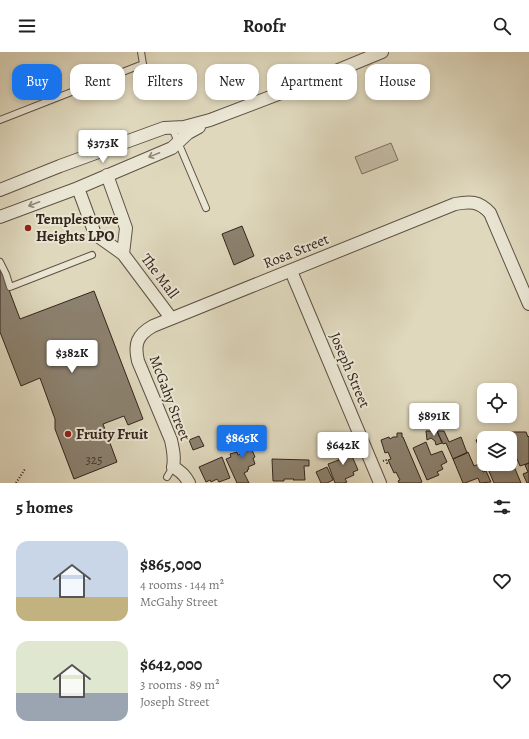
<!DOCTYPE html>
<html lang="en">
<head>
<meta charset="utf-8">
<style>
  :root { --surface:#fff; --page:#f6f6f6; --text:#222; --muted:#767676; --accent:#1a73e8 }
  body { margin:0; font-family:Alegreya,serif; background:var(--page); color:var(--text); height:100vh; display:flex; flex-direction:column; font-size:15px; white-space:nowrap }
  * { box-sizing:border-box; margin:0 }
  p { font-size:13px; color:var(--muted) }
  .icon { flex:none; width:22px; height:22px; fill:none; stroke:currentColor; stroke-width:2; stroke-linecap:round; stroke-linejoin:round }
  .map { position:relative; height:431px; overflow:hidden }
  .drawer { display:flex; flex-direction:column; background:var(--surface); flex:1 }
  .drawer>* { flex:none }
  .banner { position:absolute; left:12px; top:12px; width:505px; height:36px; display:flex; gap:8px }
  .buttons { position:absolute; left:477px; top:331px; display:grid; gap:8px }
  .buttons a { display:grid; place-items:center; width:40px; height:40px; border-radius:8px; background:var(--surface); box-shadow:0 2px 6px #0003; font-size:20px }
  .price { position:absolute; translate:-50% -34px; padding:0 9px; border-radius:4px; background:#fff; color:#222; font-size:13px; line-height:26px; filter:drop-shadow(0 1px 2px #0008) }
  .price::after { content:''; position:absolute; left:50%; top:24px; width:12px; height:9px; margin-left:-6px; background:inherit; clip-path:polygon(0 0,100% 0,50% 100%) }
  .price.on { background:var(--accent); color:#fff }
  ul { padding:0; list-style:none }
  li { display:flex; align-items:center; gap:12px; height:100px; padding:0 16px }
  li span { display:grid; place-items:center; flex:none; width:112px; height:80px; border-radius:12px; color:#555 }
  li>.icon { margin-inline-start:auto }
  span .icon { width:48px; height:48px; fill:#fffc; stroke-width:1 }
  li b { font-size:17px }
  h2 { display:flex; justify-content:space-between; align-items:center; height:48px; padding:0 16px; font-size:17px }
  .pill { padding:0 14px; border-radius:12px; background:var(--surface); box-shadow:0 2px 6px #0003; font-size:14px; line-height:36px }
  .pill.on { background:var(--accent); color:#fff }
  header { display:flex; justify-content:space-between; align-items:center; height:52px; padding:0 16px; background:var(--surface); font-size:18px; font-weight:700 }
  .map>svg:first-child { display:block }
</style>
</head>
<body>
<header><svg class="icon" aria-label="menu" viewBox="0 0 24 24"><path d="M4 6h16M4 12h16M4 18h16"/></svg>Roofr<svg class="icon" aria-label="search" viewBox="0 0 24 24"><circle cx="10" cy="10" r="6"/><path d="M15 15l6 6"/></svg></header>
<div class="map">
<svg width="529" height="431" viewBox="0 0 529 431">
  <rect width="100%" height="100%" fill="#dfd8bd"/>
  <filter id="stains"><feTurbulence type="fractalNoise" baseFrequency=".005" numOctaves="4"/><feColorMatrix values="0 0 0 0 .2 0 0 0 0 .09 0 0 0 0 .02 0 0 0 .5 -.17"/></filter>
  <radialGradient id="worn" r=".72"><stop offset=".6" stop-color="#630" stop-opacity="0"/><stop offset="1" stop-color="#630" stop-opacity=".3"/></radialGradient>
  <path fill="#c2b9a2" stroke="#7a6e5f" d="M391,91L398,108L362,122L355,105Z"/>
  <path fill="#8c8270" stroke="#33241c" d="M242,174L254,204L234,213L222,182Z
    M0,214L20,267L94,239L143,367L128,373L124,364L103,372L117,410L74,427L55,377V367L40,326L21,334L0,280Z
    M426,379H437L442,391L436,393L435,389L431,386L427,388Z
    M437,379H444L449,390L461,385L467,401L453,407L446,391L443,392Z
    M510,380H526L528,385L529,384V411L520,414L515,402L517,401L511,387L513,386Z
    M234,381H247L254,397L252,398L255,405L253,406L255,412L248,415L249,417L247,418L248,419L244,421L249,431H237L226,407L231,405L230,402L237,400L238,403L243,401Z
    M397,381H402V385H403L422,430L420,431H399L398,429L400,428L396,420L394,421L388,408L391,407L388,400L385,401L381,388L389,385L390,387L393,385H397Z
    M502,381L504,386H484V408L476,388L488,383L490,386Z
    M199,384L204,394L193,398L189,388Z
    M426,390L431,403L442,399L447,410L441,413L443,417L437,420L439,423L427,428L413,396Z
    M348,395L358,418L353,420L354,423L345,427L347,430L344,431H335L328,412L339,408L335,400Z
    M468,400L474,414L479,412L483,420L486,419L491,430L480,431L478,426L465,431H463L453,407Z
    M222,405L230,426L219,430L217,427L211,430L210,428L206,430L199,415Z
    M510,405L521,431H494L486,412H510Z
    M272,407L309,408V414H304L305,428H293L294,427H284V429H273Z
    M529,411V431H527L523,422L528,420L525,413Z
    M327,415L333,428L327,431H321L316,420Z"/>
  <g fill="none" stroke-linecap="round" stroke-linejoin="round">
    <defs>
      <path id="service" d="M0,68L143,12L141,0
        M172,76L206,156
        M0,210L6,222L10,235L92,203
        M167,425L173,415"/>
      <path id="minor" d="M107,123L126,176L123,202
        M78,136L95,182L123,202L171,266
        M0,138L60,114L164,76L184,75L210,68L302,33L382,0
        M0,165L78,136L172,96L188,81L199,75
        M291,219L380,431
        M189,431C185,423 181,419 173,415C175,406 173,397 171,388L138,309C134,292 137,283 153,274L455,152C470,149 479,149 490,161L529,252"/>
    </defs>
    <use href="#service" stroke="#5e5144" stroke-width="8"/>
    <use href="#minor" stroke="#5e5144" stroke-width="14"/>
    <path stroke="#33241c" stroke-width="2" stroke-dasharray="1 2" stroke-linecap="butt" d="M383,409L386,408L387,411L389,410
      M16,431L25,417"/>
    <use href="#service" stroke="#eae6d4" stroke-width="6"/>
    <use href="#minor" stroke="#eae6d4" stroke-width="12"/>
  </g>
  <defs><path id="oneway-shaft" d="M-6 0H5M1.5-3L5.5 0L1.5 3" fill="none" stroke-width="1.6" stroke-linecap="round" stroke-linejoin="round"/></defs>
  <g stroke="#8e8578">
    <use href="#oneway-shaft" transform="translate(154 103) rotate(158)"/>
    <use href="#oneway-shaft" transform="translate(34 152) rotate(159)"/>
  </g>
  <g fill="#8f2418" stroke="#eae6d4" stroke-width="1.5">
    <circle cx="28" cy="176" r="4"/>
    <circle cx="68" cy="382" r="4"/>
  </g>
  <g text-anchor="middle" stroke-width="4" stroke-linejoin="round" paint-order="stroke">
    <g font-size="13" fill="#493c31">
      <text x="94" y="412">325</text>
    </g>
    <g font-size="15" font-weight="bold" fill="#33241c" stroke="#eae6d4" text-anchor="start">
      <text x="36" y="172">Templestowe<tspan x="36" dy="17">Heights LPO</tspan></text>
      <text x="76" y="387">Fruity Fruit</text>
    </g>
    <g font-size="15" fill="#33241c" stroke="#eae6d4">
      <text transform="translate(296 199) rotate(-22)" y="5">Rosa Street</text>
      <text transform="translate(160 224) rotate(53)" y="5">The Mall</text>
      <text transform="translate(350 318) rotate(67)" y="5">Joseph Street</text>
      <text transform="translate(170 346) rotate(69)" y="5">McGahy Street</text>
    </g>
  </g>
  <rect width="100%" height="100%" filter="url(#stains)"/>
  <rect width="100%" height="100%" fill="url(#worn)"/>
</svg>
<div class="buttons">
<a><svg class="icon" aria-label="locate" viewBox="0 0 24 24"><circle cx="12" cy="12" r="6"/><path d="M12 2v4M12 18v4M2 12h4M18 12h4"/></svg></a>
<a><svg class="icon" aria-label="layers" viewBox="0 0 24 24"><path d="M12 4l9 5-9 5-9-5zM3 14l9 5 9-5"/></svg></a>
</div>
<b class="price" style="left:103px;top:112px">$373K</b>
<b class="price" style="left:72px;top:322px">$382K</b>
<b class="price" style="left:434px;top:385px">$891K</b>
<b class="price on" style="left:242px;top:407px">$865K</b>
<b class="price" style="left:343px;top:414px">$642K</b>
<div class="banner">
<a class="pill on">Buy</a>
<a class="pill">Rent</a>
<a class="pill">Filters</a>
<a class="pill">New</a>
<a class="pill">Apartment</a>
<a class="pill">House</a>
</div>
</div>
<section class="drawer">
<h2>5 homes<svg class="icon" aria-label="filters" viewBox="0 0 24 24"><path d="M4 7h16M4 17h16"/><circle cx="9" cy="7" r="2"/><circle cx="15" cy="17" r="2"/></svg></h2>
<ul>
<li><span style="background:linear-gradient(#c9d6e8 70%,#c2b280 0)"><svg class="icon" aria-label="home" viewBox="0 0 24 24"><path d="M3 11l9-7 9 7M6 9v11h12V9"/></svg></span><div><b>$865,000</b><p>4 rooms · 144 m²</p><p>McGahy Street</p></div><svg class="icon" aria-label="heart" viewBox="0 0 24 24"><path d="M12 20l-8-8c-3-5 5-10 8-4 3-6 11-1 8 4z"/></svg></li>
<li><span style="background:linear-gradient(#dfe7d0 65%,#9aa5b1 0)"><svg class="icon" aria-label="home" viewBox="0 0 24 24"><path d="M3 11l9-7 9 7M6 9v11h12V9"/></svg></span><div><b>$642,000</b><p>3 rooms · 89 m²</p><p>Joseph Street</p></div><svg class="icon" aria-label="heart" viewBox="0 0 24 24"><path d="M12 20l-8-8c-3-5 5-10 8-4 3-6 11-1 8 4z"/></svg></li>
</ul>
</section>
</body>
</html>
